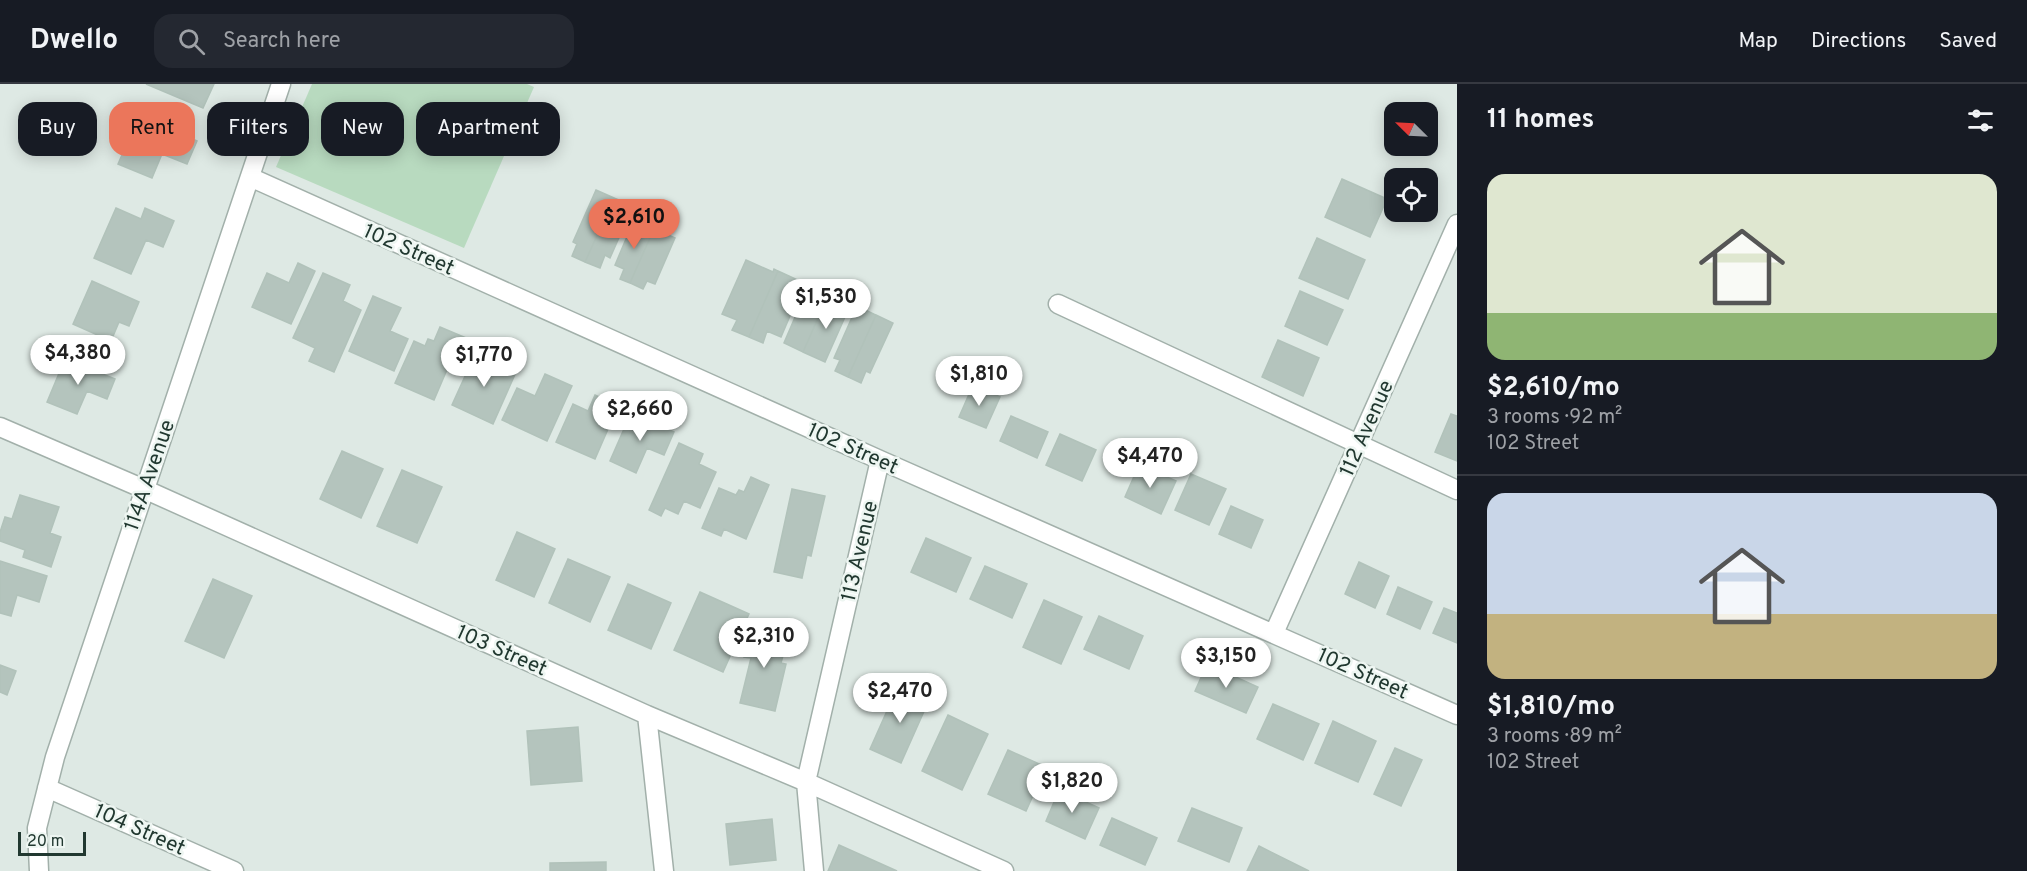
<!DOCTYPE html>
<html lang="en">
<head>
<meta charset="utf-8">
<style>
  :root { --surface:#171b24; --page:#242831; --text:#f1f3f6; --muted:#9ea1a6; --line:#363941; --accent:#eb765b }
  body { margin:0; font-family:Overpass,sans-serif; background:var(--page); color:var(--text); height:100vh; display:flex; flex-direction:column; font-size:22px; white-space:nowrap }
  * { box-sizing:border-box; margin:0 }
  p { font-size:20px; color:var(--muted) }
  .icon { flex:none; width:33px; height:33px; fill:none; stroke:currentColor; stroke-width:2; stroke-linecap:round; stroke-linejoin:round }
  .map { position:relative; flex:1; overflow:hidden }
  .panel { display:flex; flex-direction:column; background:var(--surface); width:570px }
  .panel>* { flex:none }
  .guide { position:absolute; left:18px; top:18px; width:570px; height:54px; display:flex; gap:12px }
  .needle { width:39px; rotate:294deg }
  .tools { position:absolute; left:1384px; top:18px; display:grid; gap:12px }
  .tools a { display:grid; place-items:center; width:54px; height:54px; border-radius:12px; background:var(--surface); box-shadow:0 3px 15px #0003; font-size:30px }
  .scale { position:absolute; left:18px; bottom:15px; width:68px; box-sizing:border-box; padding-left:6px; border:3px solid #213830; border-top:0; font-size:16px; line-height:21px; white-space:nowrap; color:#213830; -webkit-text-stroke:4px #eef6f2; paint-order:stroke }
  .price { position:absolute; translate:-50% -51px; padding:0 14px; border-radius:21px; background:#fff; color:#222; font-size:20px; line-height:39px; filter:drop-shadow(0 2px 3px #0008) }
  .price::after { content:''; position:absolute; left:50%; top:36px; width:18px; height:14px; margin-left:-9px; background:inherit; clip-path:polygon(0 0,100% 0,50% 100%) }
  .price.current { background:var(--accent); color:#111 }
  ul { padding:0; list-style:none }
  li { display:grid; align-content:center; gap:12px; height:318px; padding:0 30px }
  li+li { border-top:2px solid var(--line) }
  li span { display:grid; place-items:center; height:186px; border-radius:18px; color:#555 }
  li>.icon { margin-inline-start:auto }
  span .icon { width:108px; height:108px; fill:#fffc; stroke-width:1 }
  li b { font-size:26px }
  h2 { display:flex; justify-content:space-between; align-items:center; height:72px; padding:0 30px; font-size:26px }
  .chip { padding:0 21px; border-radius:18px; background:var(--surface); box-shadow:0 3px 15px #0003; font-size:21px; line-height:54px }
  .chip.current { background:var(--accent); color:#111 }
  header { display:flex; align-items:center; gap:36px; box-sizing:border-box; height:84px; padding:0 30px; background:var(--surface); border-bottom:2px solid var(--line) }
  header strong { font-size:28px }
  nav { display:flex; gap:33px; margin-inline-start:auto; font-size:21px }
  .search { width:420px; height:54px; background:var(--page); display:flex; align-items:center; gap:15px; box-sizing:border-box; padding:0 21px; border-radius:18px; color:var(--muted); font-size:22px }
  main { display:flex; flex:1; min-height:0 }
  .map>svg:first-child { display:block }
</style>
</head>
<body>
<header>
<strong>Dwello</strong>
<div class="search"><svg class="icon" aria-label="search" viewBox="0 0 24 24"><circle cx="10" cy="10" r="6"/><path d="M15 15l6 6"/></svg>Search here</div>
<nav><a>Map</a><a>Directions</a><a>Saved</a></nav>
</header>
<main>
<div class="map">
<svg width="1457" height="787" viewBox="0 0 1457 787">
  <rect width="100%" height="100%" fill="#dee9e4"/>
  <path fill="#b8dabf" d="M312,0H527L534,3L464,164L276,83Z"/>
  <path fill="#b4c4bd" stroke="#b1c2ba" stroke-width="1.5" d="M146,0H214L203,24Z
    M139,32L197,57L187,80L162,70L152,94L118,80Z
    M1342,95L1387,115L1370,153L1325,133Z
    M596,106L614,114L585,178L572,172L577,160L573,158Z
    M614,114L633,122L610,174L605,171L600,184L585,178Z
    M116,124L141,135L145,124L174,137L163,163L146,156L131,190L94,174Z
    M634,136L654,145L630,199L620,195L624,185L615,181Z
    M654,145L675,154L655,200L647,197L643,205L630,199Z
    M1317,154L1365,176L1348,215L1299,194Z
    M746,176L773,188L774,185L778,187L749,253L732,246L737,236L722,230Z
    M298,179L315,187L291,240L252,223L267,189L289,199Z
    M778,187L804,199L781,253L767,247L763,259L749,253Z
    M323,189L350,201L343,217L361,226L334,288L309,277L315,264L293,254Z
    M92,197L139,218L129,242L119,238L111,257L73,240Z
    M808,203L822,209V212L827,214L803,268L784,259Z
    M1300,207L1343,226L1327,261L1285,242Z
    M373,212L401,224L390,247L408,255L394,287L349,267Z
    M827,214L849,224L825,278L803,268Z
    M857,222L876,231L848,293L835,287L840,276L834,274Z
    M876,231L893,239L870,289L866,287L861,299L848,293Z
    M440,243L466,254L457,276L452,274L434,316L395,299L414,257L425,262L428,255L434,257Z
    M1278,256L1319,274L1303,312L1262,293Z
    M476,268L516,288L493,340L452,321Z
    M65,275L115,295L107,315L87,307L77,330L47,318Z
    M545,290L572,302L547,357L502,336L517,304L535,312Z
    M973,301L1000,313L986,344L959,333Z
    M595,311L618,322L595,375L556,358L573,320L588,327Z
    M631,329L674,348L664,371L647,364L636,389L610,377Z
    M1451,330L1457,332V377L1435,368Z
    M1011,332L1048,348L1037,374L1000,357Z
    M1060,350L1096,366L1082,397L1046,381Z
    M679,359L703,370L699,380L716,388L700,424L684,417L678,430L665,424L661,432L649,426Z
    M342,367L383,385L361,434L320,415Z
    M1139,381L1176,397L1161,430L1125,413Z
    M402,386L442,403L417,459L377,442Z
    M1191,390L1226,405L1209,441L1175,426Z
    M751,393L769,401L746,455L724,445L721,452L702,444L719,404L736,411L739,406L744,408Z
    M792,405L825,412L811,472L807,471L802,494L774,488Z
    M20,411L59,423L50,449L61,453L51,483L23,473L25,466L0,457V448L5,433L12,435Z
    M1231,422L1263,436L1251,464L1219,450Z
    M517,448L555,465L534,513L496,496Z
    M926,454L971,474L956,508L911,488Z
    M568,475L610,493L590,538L549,519Z
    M0,477L47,492L39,518L17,511L11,532L0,529Z
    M1359,478L1389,492L1375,524L1345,510Z
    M985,482L1027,500L1012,534L970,515Z
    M213,495L252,512L224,574L185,557Z
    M628,500L671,519L651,565L608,546Z
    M1398,503L1432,518L1420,545L1387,530Z
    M700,508L749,530L723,588L674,566Z
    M1044,516L1082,533L1061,580L1023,563Z
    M1444,524L1457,529V559L1433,549Z
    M1099,532L1143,552L1129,585L1084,565Z
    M751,544L788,553L781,579L786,580L775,627L740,619L751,574L744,573Z
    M1207,580L1258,603L1246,629L1195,607Z
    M0,581L16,587L7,611L0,608Z
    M899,600L930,614L901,679L870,665Z
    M1273,620L1319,640L1303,676L1257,655Z
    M948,631L988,650L962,706L922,687Z
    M1333,637L1376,657L1358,698L1315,679Z
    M578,643L582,697L531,701L527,647Z
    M1395,664L1422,676L1401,722L1374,710Z
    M1008,666L1046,683L1026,727L988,710Z
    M1059,706L1099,724L1085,755L1046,737Z
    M1192,724L1242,744L1229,778L1178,757Z
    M1112,734L1157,754L1145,781L1100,761Z
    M772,735L776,776L730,781L726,740Z
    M839,761L897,787H828Z
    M1259,762L1309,787H1247Z
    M606,778V787H550V779Z"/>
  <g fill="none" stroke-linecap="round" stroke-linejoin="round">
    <defs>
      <path id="minor" d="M250,93L880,376L1457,631
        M1058,220L1457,406
        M0,343L144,405L647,631L806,698L1004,787
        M1274,549L1457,140
        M647,631L664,787
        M47,704L234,787
        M39,787L37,744L55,673L281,0
        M814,787L806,698L880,376"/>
    </defs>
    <use href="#minor" stroke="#a2b0aa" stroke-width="21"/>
    <use href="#minor" stroke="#fff" stroke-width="18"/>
  </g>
  <g text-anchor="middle" stroke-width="5" stroke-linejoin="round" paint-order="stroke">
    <g font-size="21" fill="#213830" stroke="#eef6f2">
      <text transform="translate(409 165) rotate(24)" y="7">102 Street</text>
      <text transform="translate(1366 344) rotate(-66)" y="7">112 Avenue</text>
      <text transform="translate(853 364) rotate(24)" y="7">102 Street</text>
      <text transform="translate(149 391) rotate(-71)" y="7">114A Avenue</text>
      <text transform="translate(859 467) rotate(-77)" y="7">113 Avenue</text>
      <text transform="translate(502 566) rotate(24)" y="7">103 Street</text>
      <text transform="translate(1363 589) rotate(24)" y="7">102 Street</text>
      <text transform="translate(140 745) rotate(24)" y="7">104 Street</text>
    </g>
  </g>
</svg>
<div class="tools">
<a><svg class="needle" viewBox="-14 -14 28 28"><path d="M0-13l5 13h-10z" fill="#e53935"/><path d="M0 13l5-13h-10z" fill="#9ea1a6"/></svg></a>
<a><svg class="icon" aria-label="locate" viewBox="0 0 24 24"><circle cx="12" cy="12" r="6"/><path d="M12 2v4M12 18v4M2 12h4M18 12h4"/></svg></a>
</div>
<div class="scale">20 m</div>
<b class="price current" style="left:634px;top:166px">$2,610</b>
<b class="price" style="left:826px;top:246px">$1,530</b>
<b class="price" style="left:78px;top:302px">$4,380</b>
<b class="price" style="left:484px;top:304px">$1,770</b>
<b class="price" style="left:979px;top:323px">$1,810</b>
<b class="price" style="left:640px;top:358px">$2,660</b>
<b class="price" style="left:1150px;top:405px">$4,470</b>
<b class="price" style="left:764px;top:585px">$2,310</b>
<b class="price" style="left:1226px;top:605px">$3,150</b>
<b class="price" style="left:900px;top:640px">$2,470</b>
<b class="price" style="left:1072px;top:730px">$1,820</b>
<div class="guide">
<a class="chip">Buy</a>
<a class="chip current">Rent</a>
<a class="chip">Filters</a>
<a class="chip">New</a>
<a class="chip">Apartment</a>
</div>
</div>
<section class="panel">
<h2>11 homes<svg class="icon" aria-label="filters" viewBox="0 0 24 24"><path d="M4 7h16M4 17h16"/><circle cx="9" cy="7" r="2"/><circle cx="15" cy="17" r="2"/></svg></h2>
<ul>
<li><span style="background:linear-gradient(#dfe7d0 75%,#8fb573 0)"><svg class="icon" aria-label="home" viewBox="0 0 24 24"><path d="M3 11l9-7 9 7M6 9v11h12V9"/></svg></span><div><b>$2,610/mo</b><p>3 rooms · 92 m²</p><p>102 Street</p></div></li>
<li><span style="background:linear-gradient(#c9d6e8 65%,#c2b280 0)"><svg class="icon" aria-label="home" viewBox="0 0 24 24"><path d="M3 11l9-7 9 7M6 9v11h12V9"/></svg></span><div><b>$1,810/mo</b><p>3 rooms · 89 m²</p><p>102 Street</p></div></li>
</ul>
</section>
</main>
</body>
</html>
